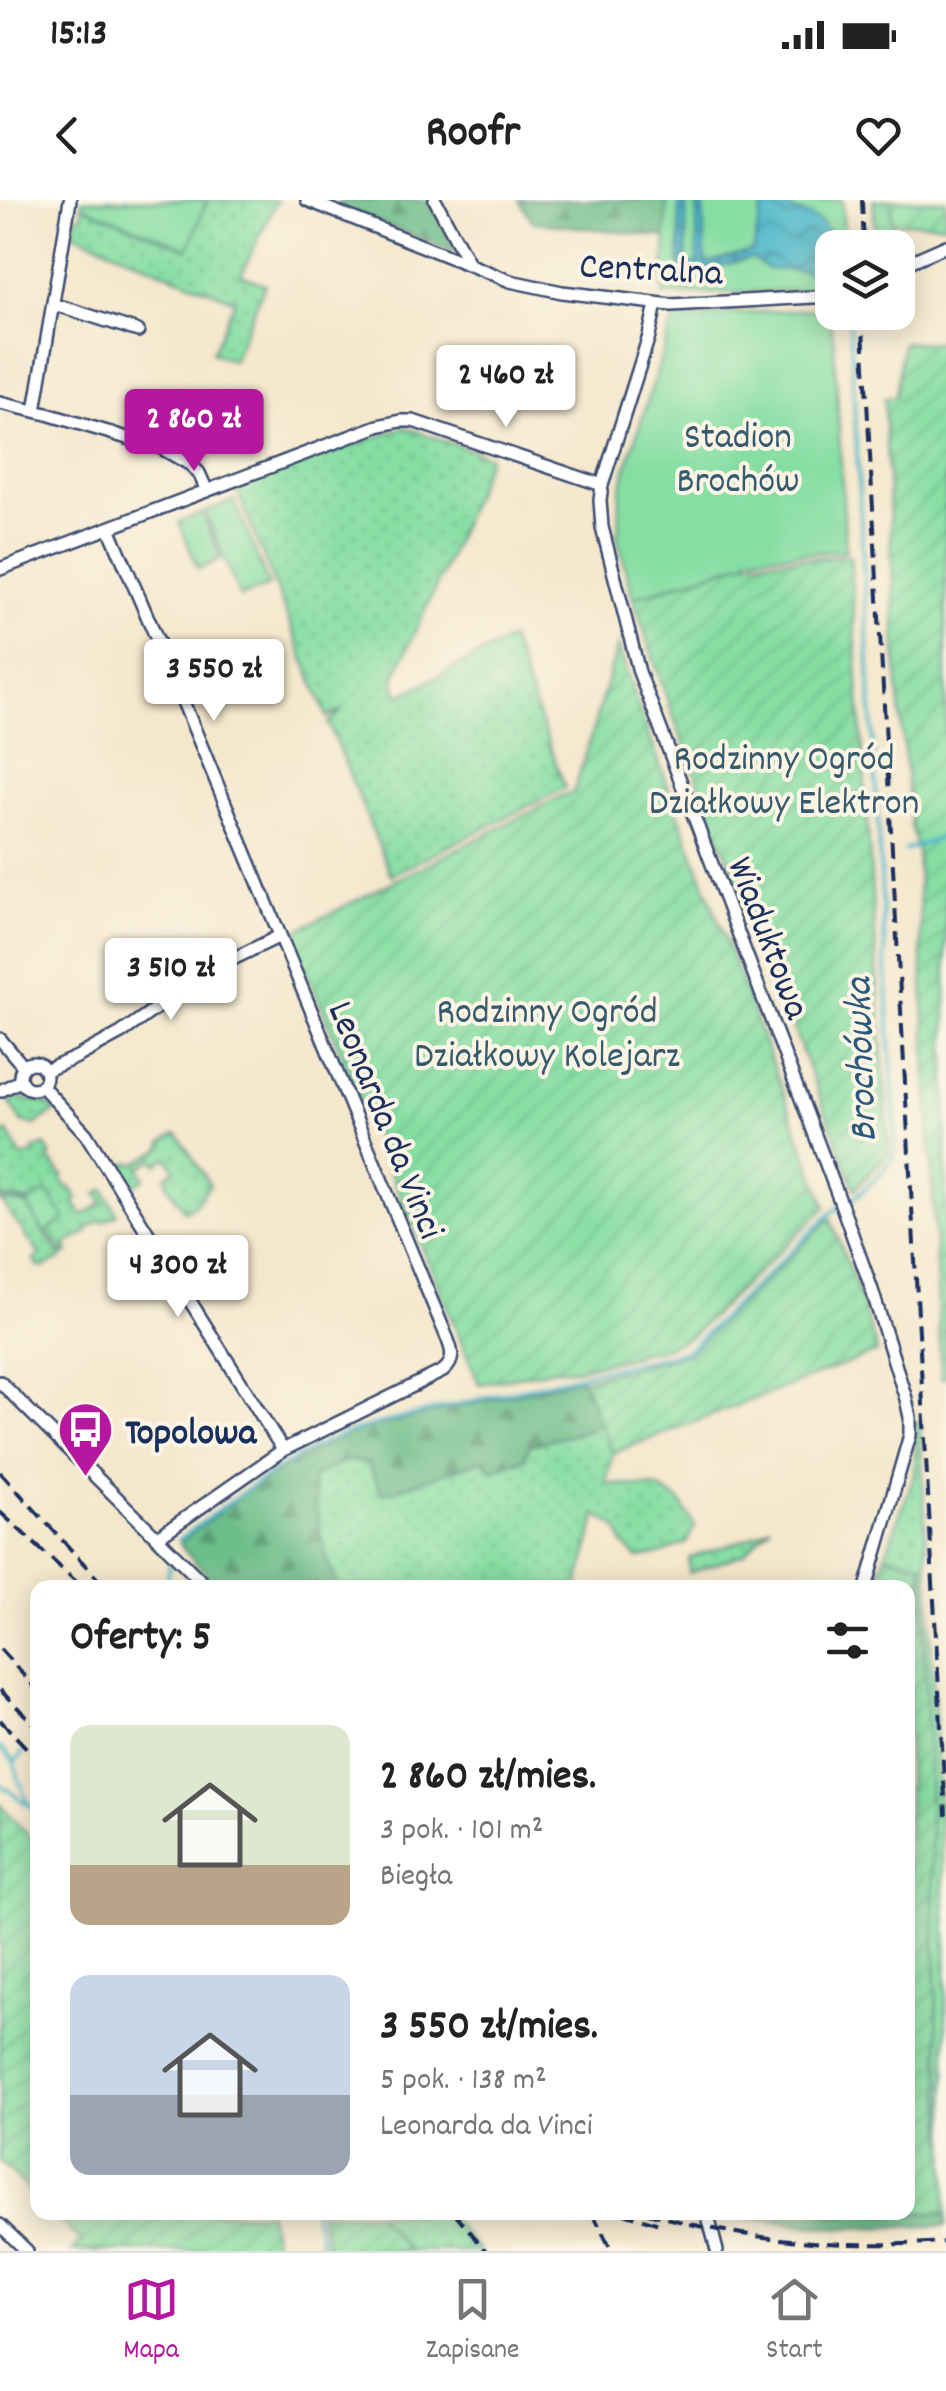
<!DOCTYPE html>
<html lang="pl">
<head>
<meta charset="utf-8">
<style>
  :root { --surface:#fff; --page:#f6f6f6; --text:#222; --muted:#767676; --line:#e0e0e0; --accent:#b5179e }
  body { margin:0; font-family:Dekko,sans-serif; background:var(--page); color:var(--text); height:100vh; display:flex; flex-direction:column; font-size:38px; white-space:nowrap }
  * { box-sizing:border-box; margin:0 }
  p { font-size:32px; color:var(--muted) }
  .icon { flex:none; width:55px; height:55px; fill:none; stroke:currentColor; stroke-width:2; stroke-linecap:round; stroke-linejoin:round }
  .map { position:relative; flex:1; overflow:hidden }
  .side { position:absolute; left:30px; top:1380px; width:885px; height:640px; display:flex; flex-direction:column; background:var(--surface); border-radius:20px; box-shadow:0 5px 25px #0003 }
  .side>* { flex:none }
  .fabs { position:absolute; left:815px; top:30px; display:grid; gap:20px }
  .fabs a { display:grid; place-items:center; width:100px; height:100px; border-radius:20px; background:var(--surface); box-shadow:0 5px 25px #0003; font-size:50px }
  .price { position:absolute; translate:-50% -85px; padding:0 22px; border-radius:10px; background:#fff; color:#222; font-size:32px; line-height:65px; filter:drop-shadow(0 2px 5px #0008) }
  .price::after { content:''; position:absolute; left:50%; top:60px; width:30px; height:22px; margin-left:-15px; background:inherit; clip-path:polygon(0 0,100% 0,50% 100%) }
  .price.active { background:var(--accent); color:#fff }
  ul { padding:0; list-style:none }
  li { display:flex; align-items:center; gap:30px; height:250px; padding:0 40px }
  li span { display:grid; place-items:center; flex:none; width:280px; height:200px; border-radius:20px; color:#555 }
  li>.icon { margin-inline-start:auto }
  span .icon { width:120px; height:120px; fill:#fffc; stroke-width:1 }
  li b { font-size:42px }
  h2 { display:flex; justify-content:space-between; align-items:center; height:120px; padding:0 40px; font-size:42px }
  .status { display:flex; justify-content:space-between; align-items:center; height:70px; padding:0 50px; background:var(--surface); direction:ltr }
  .status svg { height:28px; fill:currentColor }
  header { display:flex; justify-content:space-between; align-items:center; height:130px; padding:0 40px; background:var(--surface); font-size:45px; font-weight:800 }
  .dock { display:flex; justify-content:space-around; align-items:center; height:140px; border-top:2px solid var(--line); background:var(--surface); font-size:28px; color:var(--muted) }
  .dock a { display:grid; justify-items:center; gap:5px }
  .dock .active { color:var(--accent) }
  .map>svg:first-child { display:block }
</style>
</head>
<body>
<div class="status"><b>15:13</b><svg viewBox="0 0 49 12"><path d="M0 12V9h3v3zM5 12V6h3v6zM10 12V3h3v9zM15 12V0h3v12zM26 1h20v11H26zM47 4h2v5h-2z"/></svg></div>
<header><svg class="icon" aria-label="back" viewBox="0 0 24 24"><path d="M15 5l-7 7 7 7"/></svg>Roofr<svg class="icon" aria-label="heart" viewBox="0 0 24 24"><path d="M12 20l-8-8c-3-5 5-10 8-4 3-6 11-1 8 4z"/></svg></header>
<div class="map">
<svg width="946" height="2051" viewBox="0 0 946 2051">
  <defs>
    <pattern id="grass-dots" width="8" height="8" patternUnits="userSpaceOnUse" patternTransform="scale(2.5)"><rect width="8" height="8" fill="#86dea3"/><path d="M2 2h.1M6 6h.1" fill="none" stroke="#73bf8f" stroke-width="1.8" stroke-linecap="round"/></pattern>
    <pattern id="forest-firs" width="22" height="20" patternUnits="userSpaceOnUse" patternTransform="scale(2.5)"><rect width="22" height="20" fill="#6cbd89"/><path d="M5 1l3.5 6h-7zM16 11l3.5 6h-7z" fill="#589a73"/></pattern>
    <pattern id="garden-furrows" width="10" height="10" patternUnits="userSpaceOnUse" patternTransform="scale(2.5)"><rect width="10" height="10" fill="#86dea3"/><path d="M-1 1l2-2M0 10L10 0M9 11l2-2" fill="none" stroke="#73bf8f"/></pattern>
    <pattern id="water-waves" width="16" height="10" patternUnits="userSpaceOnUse" patternTransform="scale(2.5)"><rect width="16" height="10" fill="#4db8ca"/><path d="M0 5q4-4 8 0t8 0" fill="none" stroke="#3f96a7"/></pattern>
  </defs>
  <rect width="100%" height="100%" fill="#fcf5e5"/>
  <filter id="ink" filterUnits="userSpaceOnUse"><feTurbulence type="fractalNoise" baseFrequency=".01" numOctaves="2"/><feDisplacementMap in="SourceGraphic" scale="20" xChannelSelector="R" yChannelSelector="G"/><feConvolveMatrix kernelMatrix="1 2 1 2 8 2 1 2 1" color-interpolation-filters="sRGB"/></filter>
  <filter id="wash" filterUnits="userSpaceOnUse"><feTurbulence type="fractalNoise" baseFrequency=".0048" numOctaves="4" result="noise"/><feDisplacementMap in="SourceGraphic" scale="40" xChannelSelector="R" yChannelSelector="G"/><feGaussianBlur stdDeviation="2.25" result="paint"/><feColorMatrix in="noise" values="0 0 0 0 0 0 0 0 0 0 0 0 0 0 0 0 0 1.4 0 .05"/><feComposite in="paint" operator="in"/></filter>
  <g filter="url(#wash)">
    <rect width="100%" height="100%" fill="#f4e7cc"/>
    <path fill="url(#grass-dots)" stroke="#508680" stroke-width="2.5" d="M207,0H277L241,75L265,84L233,161L212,153L235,100L166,73L74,33L76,17L82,15V6L187,49Z
      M873,0H891L894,45L892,47H876Z
      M404,227L489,256L443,371L394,478L395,488L402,495L510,439L565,588L391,675L328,523L343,510L327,517L236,288Z
      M16,898L47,903L55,912L34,925L22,922L9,901Z
      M8,932L22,958L35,953L34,950L45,945L51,956L48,958L63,976L61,978L67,988L70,987L78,999L74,1002L83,1015L103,1003L97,994L104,989L117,1014L103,1022L101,1020L87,1029L88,1032L65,1045L68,1053L65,1054L47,1031L65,1019L46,991L30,1002L0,997V936Z
      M176,934H178L210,985L195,1004L185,1011L166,984L168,982L165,977L175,969L167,957L157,964L153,959L139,968L145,978L132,986L120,967L130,962L135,964L162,948L163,942Z
      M0,1000L27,1004L44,1033L63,1057L44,1068L38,1066L34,1060L40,1055Z
      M920,1220L946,1734V1958L937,1817L922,1364L885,1355L915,1273V1223Z
      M601,1225L613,1253L606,1283L658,1288L680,1301L695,1326L686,1343L660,1354L637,1358L624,1345L617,1327L597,1315L578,1387H338C322,1353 316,1317 311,1279L345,1260L368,1263L382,1293L485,1259L491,1270L525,1259L529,1245L567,1236Z
      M771,1326L744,1354L689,1373V1358C717,1348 745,1343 771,1326Z
      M375,2013H446L479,2051H409Z"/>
    <path fill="url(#forest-firs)" stroke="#447674" stroke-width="2.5" d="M342,0H430L455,50L453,52L338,6L337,3Z
      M519,0H667L666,37L533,22Z
      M581,1178L601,1225L567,1236L529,1245L525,1258L491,1270L485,1259L382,1294L368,1263L345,1260L312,1279C317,1317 322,1353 338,1387H218L183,1349L180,1342L252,1287L333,1241L361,1230Z
      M722,2013H946V2026L841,2028L793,2024Z"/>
    <path fill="#86dea3" stroke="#508680" stroke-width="2.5" d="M81,0H207L188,49L82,6Z
      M667,0H842L845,47L832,48V89L663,95Z
      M828,108L834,142L846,351L749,356L748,361L633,398L616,332L619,330L620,294L625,272L674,117L695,116L697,119H705L708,115Z
      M234,300L269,386L240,397L205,312Z
      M202,313L221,359L198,369L179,322Z
      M47,991L65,1019L44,1033L27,1004Z"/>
    <path fill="url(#garden-furrows)" stroke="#508680" stroke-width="2.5" d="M891,0H946V24L892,22Z
      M903,142L946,143V1178H941L917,651L911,625L898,489L884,199L895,197Z
      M850,356L889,952L855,989L673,516L633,398L748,361Z
      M618,445L639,509L826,1007L691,1136C674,1144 657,1153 638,1152L634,1156L576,1169H555L479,1184L294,741L298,730L564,595L573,593C578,577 583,565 587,549Z
      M830,1018L860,1096L877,1152L613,1253L582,1180L689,1153Z
      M885,1355L922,1364L937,1817L946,1958V2013L908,2012V1388L876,1387Z
      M0,1604L37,1645V1998L0,1961Z
      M52,2013H269L275,2051H72L81,2041Z
      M320,2013H375L409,2051H328Z"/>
    <path fill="url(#water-waves)" stroke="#347494" stroke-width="2.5" d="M679,0H686V65L697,64V0H703L705,61L708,63L753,51L764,0H782C796,22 821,7 830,38C834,50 829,61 830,70L829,72L768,69L753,59H747L688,74L680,69Z"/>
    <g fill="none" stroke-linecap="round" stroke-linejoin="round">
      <path stroke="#4db8ca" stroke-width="4" d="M905,650L946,636
        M179,1340C226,1305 272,1268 325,1242C362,1225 404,1218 443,1208C522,1188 602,1170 682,1152L690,1148L831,1013L858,995L882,972L894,955L895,928L850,128L847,112
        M165,1388L170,1365
        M0,1548L15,1562
        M23,1552L15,1562C18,1579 24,1601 38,1613
        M0,1584L28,1605
        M314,2012L323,2051"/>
    </g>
  </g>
  <g filter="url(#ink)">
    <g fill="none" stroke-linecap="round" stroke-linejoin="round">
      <defs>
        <path id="minor" d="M307,0L510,81L562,92L671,105L832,96
          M435,0L470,65
          M898,67L946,46
          M656,104L649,136L602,285L600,300L602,327L639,472L840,1001L871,1087L906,1199L910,1217V1235L866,1388
          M53,106L63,107L138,131
          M0,203L47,214L161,248L191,265L199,273L207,291
          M35,211L70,0
          M109,328L157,439L443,1128C449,1143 459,1159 443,1171L283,1250L158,1337
          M0,369L378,226L401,221H413L602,285
          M0,839L23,866
          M20 876a13 13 0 1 1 26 0a13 13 0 1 1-26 0Z
          M45,871L77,857L121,833L210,770L280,736
          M42,886L86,934L283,1250
          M0,891L20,881
          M0,1182L208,1388
          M707,2012L717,2051
          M0,2025L27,2051"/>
      </defs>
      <use href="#minor" stroke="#3c4b6e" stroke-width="16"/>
      <use href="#minor" stroke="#fff" stroke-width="11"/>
      <path stroke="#1b2f5e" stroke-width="4" stroke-dasharray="15 8" stroke-linecap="butt" d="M862,0L864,48
        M862,112L946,1616
        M0,1272L106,1388
        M0,1312L83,1388
        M0,1449L38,1491
        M0,1490L38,1528
        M0,1520L38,1560
        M454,2012L486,2051
        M592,2012L612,2051
        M621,2012L659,2024
        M645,2012C743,2041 845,2049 946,2042"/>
    </g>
  </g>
  <defs>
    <symbol id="bus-pin" viewBox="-11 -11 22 30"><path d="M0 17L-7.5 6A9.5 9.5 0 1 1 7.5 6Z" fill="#b5179e" stroke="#fcf5e5"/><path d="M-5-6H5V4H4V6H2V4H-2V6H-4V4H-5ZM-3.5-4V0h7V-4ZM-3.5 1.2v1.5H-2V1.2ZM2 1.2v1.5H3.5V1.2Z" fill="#fff"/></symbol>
  </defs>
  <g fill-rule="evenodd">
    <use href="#bus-pin" x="54" y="1198" width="63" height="86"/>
  </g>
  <g text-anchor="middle" stroke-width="8" stroke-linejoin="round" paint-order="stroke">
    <g font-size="38" fill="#1b2f5e" stroke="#fcf5e5">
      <text transform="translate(651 67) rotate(3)" y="13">Centralna</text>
      <text transform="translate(771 737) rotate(69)" y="13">Wiaduktowa</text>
      <text transform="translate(388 919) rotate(68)" y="13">Leonarda da Vinci</text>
    </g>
    <g font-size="38" fill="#365b6f" stroke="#fcf5e5">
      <text x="738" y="247">Stadion<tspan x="738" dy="44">Brochów</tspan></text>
      <text x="784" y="569">Rodzinny Ogród<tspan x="784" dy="44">Działkowy Elektron</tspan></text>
      <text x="547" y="822">Rodzinny Ogród<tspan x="547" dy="44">Działkowy Kolejarz</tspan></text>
    </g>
    <g font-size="38" font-weight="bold" fill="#1b2f5e" stroke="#fcf5e5" text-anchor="start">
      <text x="125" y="1243">Topolowa</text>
    </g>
    <g font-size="40" font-style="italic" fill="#2a587e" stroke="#fcf5e5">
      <text transform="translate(858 860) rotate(-92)" y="14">Brochówka</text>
    </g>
  </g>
</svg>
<div class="fabs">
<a><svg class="icon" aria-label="layers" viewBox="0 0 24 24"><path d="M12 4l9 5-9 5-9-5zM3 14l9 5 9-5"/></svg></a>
</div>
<b class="price" style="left:506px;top:230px">2 460 zł</b>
<b class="price active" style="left:194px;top:274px">2 860 zł</b>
<b class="price" style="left:214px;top:524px">3 550 zł</b>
<b class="price" style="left:171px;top:823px">3 510 zł</b>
<b class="price" style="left:178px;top:1120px">4 300 zł</b>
<section class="side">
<h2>Oferty: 5<svg class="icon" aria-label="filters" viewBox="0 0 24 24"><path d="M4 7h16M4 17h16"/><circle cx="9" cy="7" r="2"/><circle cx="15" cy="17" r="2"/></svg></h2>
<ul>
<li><span style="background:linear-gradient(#dfe7d0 70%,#b9a48a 0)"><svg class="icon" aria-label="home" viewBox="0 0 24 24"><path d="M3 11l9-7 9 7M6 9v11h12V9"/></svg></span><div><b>2 860 zł/mies.</b><p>3 pok. · 101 m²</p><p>Biegła</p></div></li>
<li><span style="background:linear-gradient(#c9d6e8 60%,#9aa5b1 0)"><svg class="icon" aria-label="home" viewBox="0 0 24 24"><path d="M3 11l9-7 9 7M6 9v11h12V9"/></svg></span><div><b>3 550 zł/mies.</b><p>5 pok. · 138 m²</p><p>Leonarda da Vinci</p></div></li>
</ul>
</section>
</div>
<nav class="dock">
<a class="active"><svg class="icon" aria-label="map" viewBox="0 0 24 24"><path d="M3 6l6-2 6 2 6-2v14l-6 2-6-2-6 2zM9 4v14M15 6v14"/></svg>Mapa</a>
<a><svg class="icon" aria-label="saved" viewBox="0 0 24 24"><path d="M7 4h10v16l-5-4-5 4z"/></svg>Zapisane</a>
<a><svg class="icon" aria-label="home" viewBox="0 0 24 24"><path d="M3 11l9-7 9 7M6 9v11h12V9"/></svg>Start</a>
</nav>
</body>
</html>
